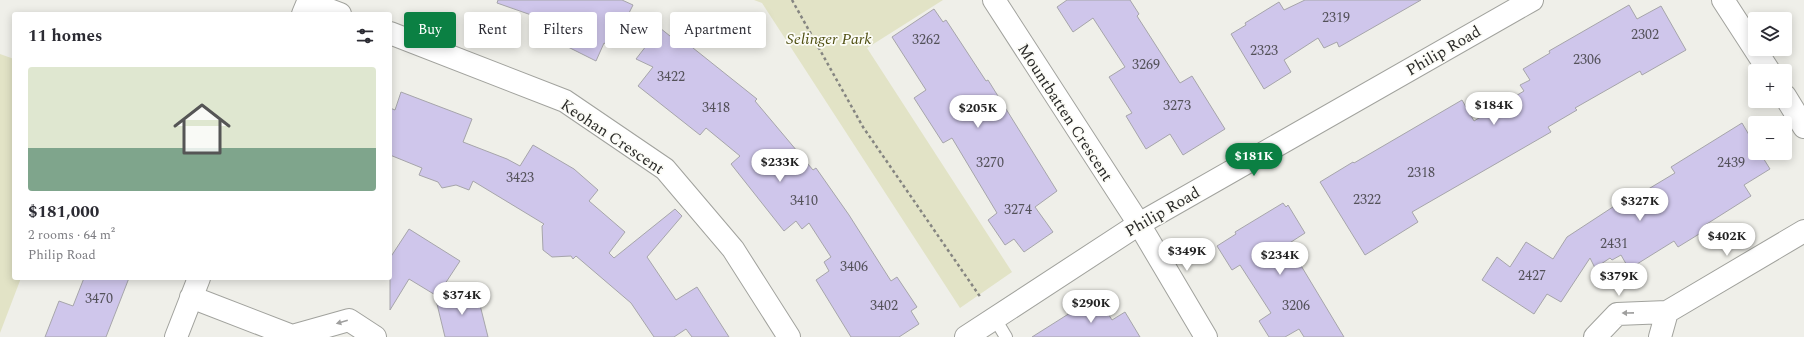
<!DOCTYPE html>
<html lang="en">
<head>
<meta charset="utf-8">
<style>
  :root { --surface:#fff; --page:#f7f7f7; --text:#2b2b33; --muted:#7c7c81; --accent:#0b8043 }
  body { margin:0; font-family:Spectral,serif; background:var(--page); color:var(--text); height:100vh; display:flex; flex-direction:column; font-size:15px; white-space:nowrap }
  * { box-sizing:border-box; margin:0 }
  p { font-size:13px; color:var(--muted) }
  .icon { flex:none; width:22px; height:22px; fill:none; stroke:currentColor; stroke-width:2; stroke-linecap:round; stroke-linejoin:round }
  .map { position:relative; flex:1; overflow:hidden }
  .side { position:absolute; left:12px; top:12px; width:380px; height:268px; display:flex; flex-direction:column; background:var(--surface); border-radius:4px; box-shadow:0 2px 10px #0003 }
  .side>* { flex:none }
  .guide { position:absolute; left:404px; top:12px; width:380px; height:36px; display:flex; gap:8px }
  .tools { position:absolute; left:1748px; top:12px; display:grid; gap:8px }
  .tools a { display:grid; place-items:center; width:44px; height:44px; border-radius:4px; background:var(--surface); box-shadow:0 2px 10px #0003; font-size:20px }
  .price { position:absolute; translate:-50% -34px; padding:0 9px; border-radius:14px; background:#fff; color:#222; font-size:13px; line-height:26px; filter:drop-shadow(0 1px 2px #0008) }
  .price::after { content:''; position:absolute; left:50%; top:24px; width:12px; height:9px; margin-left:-6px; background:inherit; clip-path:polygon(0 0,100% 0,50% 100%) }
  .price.on { background:var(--accent); color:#fff }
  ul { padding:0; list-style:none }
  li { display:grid; align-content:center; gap:8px; height:212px; padding:0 16px }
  li span { display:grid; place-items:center; height:124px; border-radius:4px; color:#555 }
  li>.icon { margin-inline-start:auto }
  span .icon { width:72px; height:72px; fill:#fffc; stroke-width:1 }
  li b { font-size:17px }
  h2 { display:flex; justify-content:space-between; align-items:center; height:48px; padding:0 16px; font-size:17px }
  .pill { padding:0 14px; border-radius:4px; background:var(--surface); box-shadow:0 2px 10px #0003; font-size:14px; line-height:36px }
  .pill.on { background:var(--accent); color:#fff }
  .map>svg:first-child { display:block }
</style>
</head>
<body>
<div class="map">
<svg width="1804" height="337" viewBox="0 0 1804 337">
  <rect width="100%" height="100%" fill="#efefe9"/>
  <path fill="#e2e3c6" d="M754,0H943L867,48L1012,272L960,308L762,3Z
    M0,54L14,59V278H21L0,333Z"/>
  <path fill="#cfc6eb" stroke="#a6a5aa" d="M498,0H622L633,5L612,47L604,43L596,61L568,47L569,44L532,31L537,17L497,3Z
    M1067,0H1130L1139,14L1137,16L1180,83L1192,76L1225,129L1183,155L1170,134L1146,149L1126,116L1132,113L1109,77L1125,67L1093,18L1073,32L1057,7Z
    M1305,0H1421L1339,47L1337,42L1324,48L1318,38L1284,60L1291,72L1264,89L1231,34L1246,25L1245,23L1279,2L1284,10Z
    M1629,5L1637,19L1661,6L1686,50L1642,75L1640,71L1575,108L1577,110L1548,127L1551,132L1412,212L1418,222L1365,255L1320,182L1353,162L1354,163L1462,100L1474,121L1524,91L1520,85L1530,80L1523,69L1550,53L1549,51Z
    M934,9L943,22L946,20L986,81L988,80L1057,191L1035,207L1053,232L1024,252L1014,239L1005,245L988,220L997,213L952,138L943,143L914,98L926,90L892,37Z
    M660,28L675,40L678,36L757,99L755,101L813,170L816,168L849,215L891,281L897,277L917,307L911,311L919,324L899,337H851L816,280L829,271L824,262L831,257L809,223L802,229L796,221L784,231L731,164L740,156L706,128L700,135L638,86L653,67L636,59Z
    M401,92L472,119L463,142L507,159L520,166L533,145L574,169L598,190L589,201L625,232L609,253L614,258L675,209L682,216L647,257L676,300L697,287L729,337H692L686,329L674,337H654L631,303L576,256L573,259L571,256L552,257L543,250L542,226L544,224L473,181L469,190L456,185L442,188L438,182L419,175L422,168L390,155V108L395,110Z
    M1742,123L1755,145V153H1760L1770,169L1744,185L1751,196L1702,227L1704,231L1678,247L1674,241L1629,269L1621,255L1612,260L1610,258L1595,268L1590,258L1561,302L1547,294L1534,314L1482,280L1497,257L1510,267L1526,242L1553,259L1567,237L1619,203L1620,206L1675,173L1671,167Z
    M1283,203L1286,207L1288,205L1305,233L1288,244L1344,337H1304L1299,329L1285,337H1269L1259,321L1271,313L1240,265L1232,270L1217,246L1236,234L1235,232Z
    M409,229L460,261L437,296L409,279L390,310V258Z
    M84,278H129L106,337H45L59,301L73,306Z
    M476,289L488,337H445L436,300Z
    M1097,296L1112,320L1125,312L1140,337H1032Z"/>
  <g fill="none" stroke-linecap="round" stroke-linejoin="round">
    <defs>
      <path id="service" d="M994,317L1006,337"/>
      <path id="minor" d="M994,0L1139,224L1206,337
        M303,14L308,2L340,14
        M390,33L565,101L665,169L733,249L789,337
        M191,297L292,336L349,320L375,337
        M176,337L199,278
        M1595,337L1617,314L1667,312L1804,231
        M1660,337L1667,312"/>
      <path id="tertiary" d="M1723,0L1769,71
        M1785,96L1804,127
        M966,337L1139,224L1532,0"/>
    </defs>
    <use href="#service" stroke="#a1a29d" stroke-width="14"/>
    <use href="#minor" stroke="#a1a29d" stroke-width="24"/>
    <use href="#tertiary" stroke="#a1a29d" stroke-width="24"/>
    <path stroke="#858581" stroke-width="2.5" stroke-dasharray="3 3" stroke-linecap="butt" d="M792,0L863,127L981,298"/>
    <use href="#service" stroke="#fff" stroke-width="12"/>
    <use href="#minor" stroke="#fff" stroke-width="22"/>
    <use href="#tertiary" stroke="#fff" stroke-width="22"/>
  </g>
  <defs><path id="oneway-solid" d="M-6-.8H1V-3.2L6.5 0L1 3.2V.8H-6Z"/></defs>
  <g fill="#9f9f9e">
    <use href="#oneway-solid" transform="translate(1628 313) rotate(179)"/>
    <use href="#oneway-solid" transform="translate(342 322) rotate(164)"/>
  </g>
  <g text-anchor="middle" stroke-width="3.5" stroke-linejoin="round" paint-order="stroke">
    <g font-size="14" fill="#535159">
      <text x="1336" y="22">2319</text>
      <text x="1645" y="39">2302</text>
      <text x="926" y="44">3262</text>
      <text x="1264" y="55">2323</text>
      <text x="1587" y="64">2306</text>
      <text x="1146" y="69">3269</text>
      <text x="671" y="81">3422</text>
      <text x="1177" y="110">3273</text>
      <text x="716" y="112">3418</text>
      <text x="990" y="167">3270</text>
      <text x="1731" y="167">2439</text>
      <text x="1421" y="177">2318</text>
      <text x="520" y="182">3423</text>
      <text x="1367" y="204">2322</text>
      <text x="804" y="205">3410</text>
      <text x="1018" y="214">3274</text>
      <text x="1614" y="248">2431</text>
      <text x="854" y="271">3406</text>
      <text x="1532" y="280">2427</text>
      <text x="99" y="303">3470</text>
      <text x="884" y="310">3402</text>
      <text x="1296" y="310">3206</text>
    </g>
    <g font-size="16" font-style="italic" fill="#515114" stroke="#fcfcf7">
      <text x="829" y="44">Selinger Park</text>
    </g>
    <g font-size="16" fill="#2a2a28" stroke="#fcfcf7">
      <text transform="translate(1443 50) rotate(-30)" y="6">Philip Road</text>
      <text transform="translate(1066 112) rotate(57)" y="6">Mountbatten Crescent</text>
      <text transform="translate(613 136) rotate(34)" y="6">Keohan Crescent</text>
      <text transform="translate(1162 211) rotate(-30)" y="6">Philip Road</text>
    </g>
  </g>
</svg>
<div class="tools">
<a><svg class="icon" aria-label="layers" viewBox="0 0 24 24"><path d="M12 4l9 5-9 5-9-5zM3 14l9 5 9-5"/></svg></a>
<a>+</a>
<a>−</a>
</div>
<b class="price" style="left:1494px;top:126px">$184K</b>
<b class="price" style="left:978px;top:129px">$205K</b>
<b class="price on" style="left:1254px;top:177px">$181K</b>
<b class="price" style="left:780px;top:183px">$233K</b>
<b class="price" style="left:1640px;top:222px">$327K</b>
<b class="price" style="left:1727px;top:257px">$402K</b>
<b class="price" style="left:1187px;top:272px">$349K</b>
<b class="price" style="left:1280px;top:276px">$234K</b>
<b class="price" style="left:1619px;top:297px">$379K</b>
<b class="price" style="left:462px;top:316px">$374K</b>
<b class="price" style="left:1091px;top:324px">$290K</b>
<div class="guide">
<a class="pill on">Buy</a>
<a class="pill">Rent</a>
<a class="pill">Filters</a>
<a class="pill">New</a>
<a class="pill">Apartment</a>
</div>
<section class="side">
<h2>11 homes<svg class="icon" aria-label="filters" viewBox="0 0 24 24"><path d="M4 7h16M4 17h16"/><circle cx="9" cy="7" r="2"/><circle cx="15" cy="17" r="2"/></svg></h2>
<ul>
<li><span style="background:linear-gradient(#dfe7d0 65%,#7fa58c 0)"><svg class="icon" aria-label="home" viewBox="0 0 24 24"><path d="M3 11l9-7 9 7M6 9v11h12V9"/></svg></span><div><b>$181,000</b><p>2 rooms · 64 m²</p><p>Philip Road</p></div></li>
</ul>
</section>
</div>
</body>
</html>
